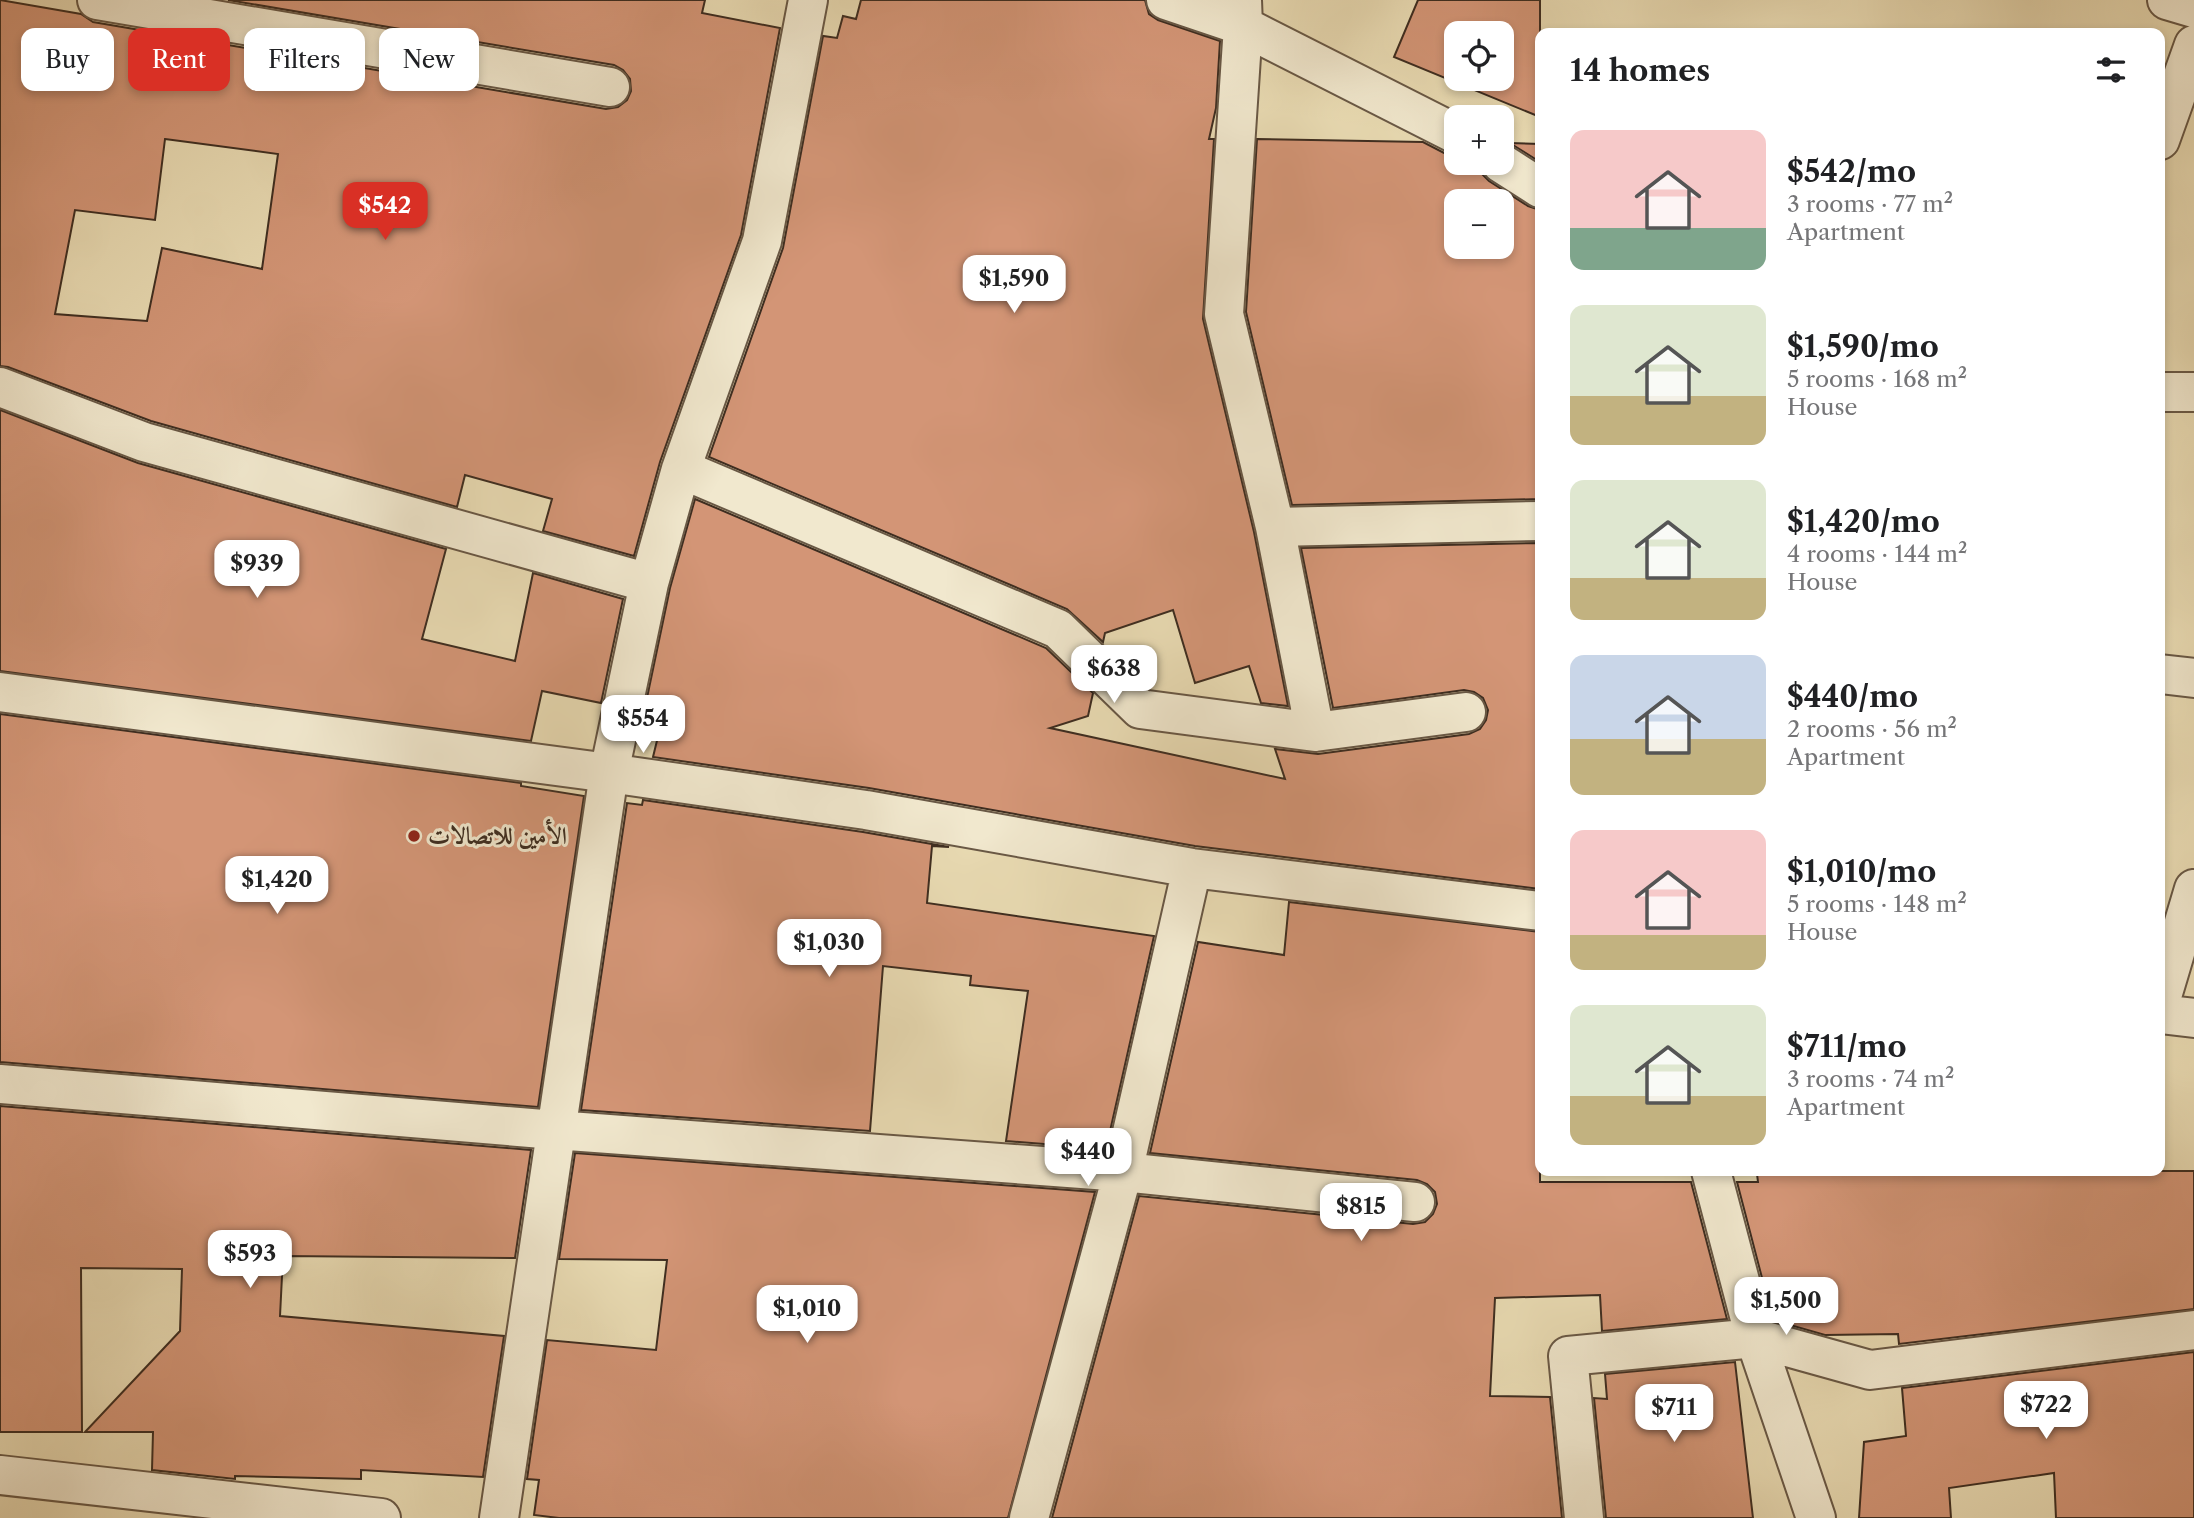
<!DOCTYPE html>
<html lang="en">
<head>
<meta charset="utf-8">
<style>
  :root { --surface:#fff; --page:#f2f2f2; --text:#202124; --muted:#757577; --accent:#d93025 }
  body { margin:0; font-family:"Libre Caslon Text",Amiri,serif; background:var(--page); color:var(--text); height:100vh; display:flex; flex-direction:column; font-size:26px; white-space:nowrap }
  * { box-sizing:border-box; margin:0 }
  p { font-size:23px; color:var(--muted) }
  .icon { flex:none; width:38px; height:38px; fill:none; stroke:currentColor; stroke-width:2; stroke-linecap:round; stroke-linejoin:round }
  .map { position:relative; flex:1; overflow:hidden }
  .side { position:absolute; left:1535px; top:28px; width:630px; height:1148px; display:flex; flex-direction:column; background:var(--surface); border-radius:14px; box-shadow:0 4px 10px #0003 }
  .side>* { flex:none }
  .top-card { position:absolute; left:21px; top:28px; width:665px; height:63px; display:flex; gap:14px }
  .buttons { position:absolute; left:1444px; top:21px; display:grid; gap:14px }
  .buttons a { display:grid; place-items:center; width:70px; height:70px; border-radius:14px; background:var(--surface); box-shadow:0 4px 10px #0003; font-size:35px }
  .price { position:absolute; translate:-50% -60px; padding:0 16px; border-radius:14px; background:#fff; color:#222; font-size:23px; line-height:46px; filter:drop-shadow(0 2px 4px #0008) }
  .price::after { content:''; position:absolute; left:50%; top:42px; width:21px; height:16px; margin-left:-10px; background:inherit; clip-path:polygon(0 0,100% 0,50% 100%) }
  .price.on { background:var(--accent); color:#fff }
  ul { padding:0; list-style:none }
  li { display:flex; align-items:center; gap:21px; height:175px; padding:0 35px }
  li span { display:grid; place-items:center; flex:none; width:196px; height:140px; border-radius:14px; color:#555 }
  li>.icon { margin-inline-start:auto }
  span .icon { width:84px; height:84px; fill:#fffc; stroke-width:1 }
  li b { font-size:30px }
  h2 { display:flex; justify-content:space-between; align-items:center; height:84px; padding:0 35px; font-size:30px }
  .tag { padding:0 24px; border-radius:14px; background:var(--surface); box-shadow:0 4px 10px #0003; font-size:24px; line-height:63px }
  .tag.on { background:var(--accent); color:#fff }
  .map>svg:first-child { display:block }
</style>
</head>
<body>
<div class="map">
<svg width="2194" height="1518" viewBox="0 0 2194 1518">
  <rect width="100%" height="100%" fill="#e9dbb3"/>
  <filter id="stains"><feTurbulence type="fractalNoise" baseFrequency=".00286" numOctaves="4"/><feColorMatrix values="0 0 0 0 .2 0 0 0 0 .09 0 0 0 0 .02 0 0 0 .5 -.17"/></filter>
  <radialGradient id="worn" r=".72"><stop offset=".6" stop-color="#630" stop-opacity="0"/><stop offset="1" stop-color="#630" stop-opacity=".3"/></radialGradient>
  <path fill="#d39576" stroke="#3e2d20" stroke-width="2" fill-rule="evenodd" d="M0,0L81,14L93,22L606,109L618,107L627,100L631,91L630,79L623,70L614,65L228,0H705L702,13L780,28L741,235L660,462L634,556L543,531L552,499L465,475L457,507L151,421L8,367L0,366ZM165,139L278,154L262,269L162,248L147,321L55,314L75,210L155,220Z
    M861,0H1145L1149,14L1158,20L1220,41L1216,108L1209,139H1214L1203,319L1254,532L1288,706L1261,703L1249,666L1195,683L1173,610L1105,633L1103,642L1067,609L709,457L783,248L823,36L837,38L843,16L856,19Z
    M1418,0H1540V117L1394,57ZM1456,33H1502V79H1456Z
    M1257,139L1423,142L1446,154L1456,156V163H1479L1482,174L1489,181L1528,206L1540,210V499L1292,505L1246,312ZM1456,201H1502V247H1456Z
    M1509,143L1540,144V162L1513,145Z
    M0,410L138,463L446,549L422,639L515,661L533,573L623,599L601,703L542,691L531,741L0,671Z
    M695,499L1046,648L1093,693L1088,716L1050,728L1285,779L1275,749L1318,754L1469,734L1480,729L1486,720L1488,710L1483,698L1474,692L1464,690L1333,708L1301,548L1540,543V889L1195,846L869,788L653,757L663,716L644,712L670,588Z
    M0,714L521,783V786L584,796L538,1107L0,1062Z
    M643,800L863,832L949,847L932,846L927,903L1154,936L1106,1149L1006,1141L1028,991L970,985L971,976L883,966L870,1131L581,1110L627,803L642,805Z
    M1289,902L1540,932V1182H1691L1727,1319L1602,1331L1600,1295L1495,1298L1490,1396L1550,1397L1562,1518H1052L1139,1196L1413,1224L1425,1222L1433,1214L1437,1204L1435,1192L1427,1184L1417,1180L1150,1153L1198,942L1284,955Z
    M0,1106L531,1150L515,1258L283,1256L280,1316L504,1336L483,1477L361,1470V1479L235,1476V1479L152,1470L153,1432H85L180,1331L182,1269L81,1268L82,1432H0Z
    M575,1153L1095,1192L1008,1518H559L534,1515L539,1480L527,1479L547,1340L656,1350L667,1260L559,1259Z
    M1811,1171H2194V1309L1899,1344L1898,1334L1825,1335L1773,1320L1737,1182H1758L1757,1174Z
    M2194,1352V1518H2056L2054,1473L1949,1488L1951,1518H1859L1864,1442L1906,1436L1902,1388Z
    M1735,1362L1753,1518H1606L1594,1398L1607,1399L1605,1374Z"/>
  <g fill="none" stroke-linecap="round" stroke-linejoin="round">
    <defs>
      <path id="minor" d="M97,0L610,87
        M1166,0L1243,26L1456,134
        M1242,0L1243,26L1224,314L1275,527L1315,732
        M2167,0L2194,8
        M2160,140L2194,45
        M1501,163L1540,188
        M0,387L144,442L649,583
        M2160,392H2194
        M681,469L1058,629L1140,709L1315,732L1466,712
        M1275,527L1540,521
        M2160,674L2194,678
        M0,692L609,773L866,810L1192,868L1540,911
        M2160,1003L2194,889
        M2160,1014L2194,1018
        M0,1084L555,1130L1123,1172L1415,1202
        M1711,1171L1755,1338L1816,1518
        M0,1475L381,1518
        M499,1518L609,773L649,583L681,469L762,241L808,0
        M1029,1518L1123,1172L1192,868
        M1584,1518L1568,1356L1755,1338L1870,1370L2194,1330"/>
    </defs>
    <use href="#minor" stroke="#695845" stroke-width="42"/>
    <use href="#minor" stroke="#f1e8ce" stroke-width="38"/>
  </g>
  <circle fill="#8f2418" stroke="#f1e8ce" stroke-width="2.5" cx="414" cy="836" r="7"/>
  <g text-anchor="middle" stroke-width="6" stroke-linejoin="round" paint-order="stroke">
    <g font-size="24" font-weight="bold" fill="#3e2d20" stroke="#f1e8ce" text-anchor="start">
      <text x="428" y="844">الأمين للاتصالات</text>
    </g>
  </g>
  <rect width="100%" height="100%" filter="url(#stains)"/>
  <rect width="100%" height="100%" fill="url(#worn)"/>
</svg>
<div class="buttons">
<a><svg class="icon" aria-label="locate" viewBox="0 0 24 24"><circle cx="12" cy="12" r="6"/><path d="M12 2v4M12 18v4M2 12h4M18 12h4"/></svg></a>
<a>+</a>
<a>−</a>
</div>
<b class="price on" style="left:385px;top:242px">$542</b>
<b class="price" style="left:1014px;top:315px">$1,590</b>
<b class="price" style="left:257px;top:600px">$939</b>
<b class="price" style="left:1114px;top:705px">$638</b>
<b class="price" style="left:643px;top:755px">$554</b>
<b class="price" style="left:277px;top:916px">$1,420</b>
<b class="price" style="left:829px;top:979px">$1,030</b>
<b class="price" style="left:1088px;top:1188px">$440</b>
<b class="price" style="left:1361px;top:1243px">$815</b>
<b class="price" style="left:250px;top:1290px">$593</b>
<b class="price" style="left:1786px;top:1337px">$1,500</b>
<b class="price" style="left:807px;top:1345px">$1,010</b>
<b class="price" style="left:2046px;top:1441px">$722</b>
<b class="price" style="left:1674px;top:1444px">$711</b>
<div class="top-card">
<a class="tag">Buy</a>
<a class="tag on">Rent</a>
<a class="tag">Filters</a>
<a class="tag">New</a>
</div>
<section class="side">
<h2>14 homes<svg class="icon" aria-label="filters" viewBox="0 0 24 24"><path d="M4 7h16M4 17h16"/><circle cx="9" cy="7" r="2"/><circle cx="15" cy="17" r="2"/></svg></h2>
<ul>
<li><span style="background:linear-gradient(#f6c9c9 70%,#7fa58c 0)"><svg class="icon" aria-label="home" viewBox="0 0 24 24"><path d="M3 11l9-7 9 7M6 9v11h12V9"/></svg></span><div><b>$542/mo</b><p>3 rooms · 77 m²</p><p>Apartment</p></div></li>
<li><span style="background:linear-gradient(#dfe7d0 65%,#c2b280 0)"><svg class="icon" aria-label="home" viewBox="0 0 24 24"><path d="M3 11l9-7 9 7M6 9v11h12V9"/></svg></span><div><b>$1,590/mo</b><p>5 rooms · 168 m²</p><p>House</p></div></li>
<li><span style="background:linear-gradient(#dfe7d0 70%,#c2b280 0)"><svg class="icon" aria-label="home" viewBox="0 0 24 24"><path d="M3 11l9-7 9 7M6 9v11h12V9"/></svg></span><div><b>$1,420/mo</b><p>4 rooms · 144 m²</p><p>House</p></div></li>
<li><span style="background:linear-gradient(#c9d6e8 60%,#c2b280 0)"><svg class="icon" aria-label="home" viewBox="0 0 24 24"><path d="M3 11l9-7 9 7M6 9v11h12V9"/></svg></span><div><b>$440/mo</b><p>2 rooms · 56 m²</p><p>Apartment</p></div></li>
<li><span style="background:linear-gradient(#f6c9c9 75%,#c2b280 0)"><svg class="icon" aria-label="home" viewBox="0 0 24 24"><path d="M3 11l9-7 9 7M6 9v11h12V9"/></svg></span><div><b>$1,010/mo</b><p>5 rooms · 148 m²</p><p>House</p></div></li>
<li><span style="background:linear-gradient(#dfe7d0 65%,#c2b280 0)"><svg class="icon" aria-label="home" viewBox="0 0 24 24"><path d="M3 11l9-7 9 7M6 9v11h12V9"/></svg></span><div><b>$711/mo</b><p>3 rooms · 74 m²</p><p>Apartment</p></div></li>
</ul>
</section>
</div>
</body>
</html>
